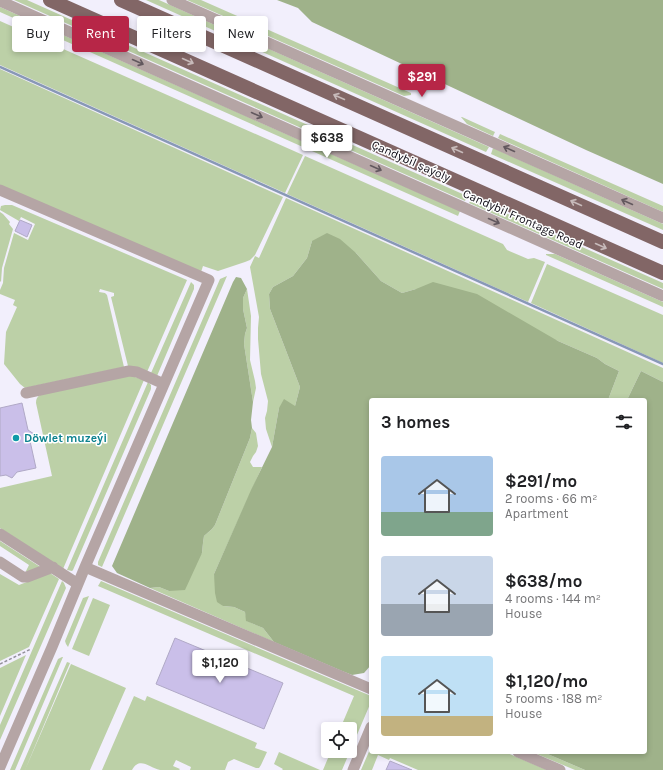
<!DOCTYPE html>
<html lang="en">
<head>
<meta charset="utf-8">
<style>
  :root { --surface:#fff; --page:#f2f2f2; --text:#202124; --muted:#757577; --accent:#b72647 }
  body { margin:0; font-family:Karla,sans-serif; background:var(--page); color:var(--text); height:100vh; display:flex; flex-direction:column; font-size:15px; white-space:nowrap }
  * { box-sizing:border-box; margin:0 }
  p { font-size:13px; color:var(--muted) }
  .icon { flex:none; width:22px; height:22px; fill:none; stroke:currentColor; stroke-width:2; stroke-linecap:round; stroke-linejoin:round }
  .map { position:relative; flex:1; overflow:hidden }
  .panel { position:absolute; left:369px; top:398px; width:278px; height:356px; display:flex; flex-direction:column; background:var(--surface); border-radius:4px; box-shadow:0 2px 6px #0003 }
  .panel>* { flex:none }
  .hud { position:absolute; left:12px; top:16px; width:297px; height:36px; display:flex; gap:8px }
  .tools { position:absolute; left:321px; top:722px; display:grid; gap:8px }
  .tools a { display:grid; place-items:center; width:36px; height:36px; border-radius:4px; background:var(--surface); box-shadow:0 2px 6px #0003; font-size:20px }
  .price { position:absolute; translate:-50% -34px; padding:0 9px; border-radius:4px; background:#fff; color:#222; font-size:13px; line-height:26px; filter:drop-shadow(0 1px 2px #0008) }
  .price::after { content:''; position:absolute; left:50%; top:24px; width:12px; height:9px; margin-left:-6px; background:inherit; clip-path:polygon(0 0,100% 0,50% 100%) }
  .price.on { background:var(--accent); color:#fff }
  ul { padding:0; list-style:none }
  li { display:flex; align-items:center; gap:12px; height:100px; padding:0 12px }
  li span { display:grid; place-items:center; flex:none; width:112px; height:80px; border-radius:4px; color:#555 }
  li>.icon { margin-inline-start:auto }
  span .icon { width:48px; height:48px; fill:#fffc; stroke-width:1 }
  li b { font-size:17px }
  h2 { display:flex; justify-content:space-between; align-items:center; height:48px; padding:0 12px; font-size:17px }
  .chip { padding:0 14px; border-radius:4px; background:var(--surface); box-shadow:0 2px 6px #0003; font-size:14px; line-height:36px }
  .chip.on { background:var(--accent); color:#fff }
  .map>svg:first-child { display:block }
</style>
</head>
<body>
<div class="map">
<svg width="663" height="770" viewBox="0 0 663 770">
  <rect width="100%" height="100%" fill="#f2effc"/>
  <path fill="#bcd0a7" d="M14,0H27L467,196L465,201Z
    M146,0H159L489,147L486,152Z
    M187,0H201L411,93V95L404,96Z
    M0,7L460,211L458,216L0,12Z
    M0,21L303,155L285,193L0,65Z
    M0,69L283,197L255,255L250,260L245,262L218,271L203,266L201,272L0,185Z
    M461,117H462L495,132L493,136L467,124Z
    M500,134L663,206V212L498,138Z
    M493,148L663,224V230L491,154Z
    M305,156L503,244L507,250L528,259L534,258L545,262L528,302L287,194Z
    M286,198L663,368V382L641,371L627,400H608L619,371L605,364L597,358L558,341L416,289L402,293L381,281L356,253L312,241L307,258L293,276L273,287L269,294L270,309L300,387L295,406L279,408L272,447L266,429L265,418L267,411L268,401L261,374L258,339V328L259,317L250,267L255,256L259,258Z
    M472,198L663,283V289L469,203Z
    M5,205H12L187,280L147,372L128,366L111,297L114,296V293L100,289L99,292L105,293L107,295L124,367L25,388L20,384L4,364L6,332L17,307L13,305L15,300L0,294V290L3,283L4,268L14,233L28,240L35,224L21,217L19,221L0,210L1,206Z
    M0,212L3,214L10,222L9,224L13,229L2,268L1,282L0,281Z
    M546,254H555L663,302V307L546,255Z
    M547,264L663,315V363L531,303Z
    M227,276L102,567L98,565V562L220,279Z
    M191,282L194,285V289L157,376L151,373Z
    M247,289L251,316L250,360L255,381L256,388L253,402L244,344L245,334L247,328L243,309V298Z
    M129,375L144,380L63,569L0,528V488L52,476L36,403C36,399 37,397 40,395Z
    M148,382L151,385V389L73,570L72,571L67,570Z
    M252,428L256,433L258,446L256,452L253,456L250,462L253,467H262L214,574L223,606L234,607L245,612L247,621L263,628L274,642L150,588L159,587L169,591L202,553L203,543L204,536L212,529L215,525L250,438Z
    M0,541L42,568L27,572L26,571L29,565L0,546Z
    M50,573L59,579L29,647L0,661V574L19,585Z
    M62,581L64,583L66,588L0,740V725Z
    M101,581L371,696V702L342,770H323L331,751H350V729H340L354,696L98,586Z
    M89,596L68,647L66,644L65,641L83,598Z
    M93,598L110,605L89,656L72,649Z
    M26,655L0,716V668Z
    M62,657H63L15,770H10L58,659Z
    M67,662L70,663L25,770H20Z
    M71,664L126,688L90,770H25Z
    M134,696L145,701L147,696L257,743L255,748L267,752L261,765L259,768H256L234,759L228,762L225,770H190L191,767L176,760L173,766L180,769L179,770C173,770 166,770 160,770C149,768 140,756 132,770H102Z
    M371,747V752H505L547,770H418L390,758L389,760L378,755L372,770H361Z
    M279,752L320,770H282L283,769L274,764Z
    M532,752H543L585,770H575Z"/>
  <path fill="#9fb28a" d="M277,0H663V184L586,150L312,22L298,8Z
    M327,233L340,239L356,253L381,281L402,293L416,289L433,282L477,294L558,341L597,358L605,364L619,371L608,400H371V665L364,673L352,675L342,671L274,642L263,628L246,621L245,612L234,607L223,606L217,602L215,593L214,574L251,490L272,447L279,408L284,399L295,406L300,387L270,309L269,294L273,287L293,276L307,258L312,241Z
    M236,277L241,278L247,289L243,298V309L247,328L245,334L244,344L253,402L251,420L252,428L250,438L215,525L212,529L204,536L203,543L202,553L185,590L169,591L159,587L150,588L117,573L112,566L233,282Z
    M641,371L663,382V770H585L543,752H645V400H627Z"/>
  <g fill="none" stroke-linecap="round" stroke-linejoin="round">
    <path stroke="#8898b6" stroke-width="2.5" d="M0,67L663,364"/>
  </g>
  <path fill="#cabfe9" stroke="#b0a9c6" d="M20,220L32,225L27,237L15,231Z
    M22,403L28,430L34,434L30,441L36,468L17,472L12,478L6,475L0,476V408Z
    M175,638L283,683L264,729L156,684Z
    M390,761L412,770H386Z"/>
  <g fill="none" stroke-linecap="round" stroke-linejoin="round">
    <path stroke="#93909b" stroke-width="1.5" stroke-dasharray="3 2" stroke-linecap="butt" d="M0,664L31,649"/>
    <path stroke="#b5a5a5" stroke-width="11" d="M172,0L663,218
      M0,1L663,296
      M0,190L209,280L85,567L52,647L0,767
      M26,393L129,371L137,372L164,384
      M0,534L78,584
      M0,562L23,577H27L53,567
      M85,567L371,689
      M518,752L560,770
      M353,770L371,727"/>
    <path stroke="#826666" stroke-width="14" d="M50,0L663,273
      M121,0L663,242"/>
  </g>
  <defs><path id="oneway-shaft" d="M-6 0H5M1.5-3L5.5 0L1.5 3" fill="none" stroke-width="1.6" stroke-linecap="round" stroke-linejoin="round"/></defs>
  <g stroke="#c7baba">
    <use href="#oneway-shaft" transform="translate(188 61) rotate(24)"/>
    <use href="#oneway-shaft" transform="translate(339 97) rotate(-156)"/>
    <use href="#oneway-shaft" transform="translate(457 150) rotate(-156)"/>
    <use href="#oneway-shaft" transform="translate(576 203) rotate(-156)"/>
    <use href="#oneway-shaft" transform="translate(601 246) rotate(24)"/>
  </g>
  <g stroke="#62585e">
    <use href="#oneway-shaft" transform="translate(138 62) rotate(24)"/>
    <use href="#oneway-shaft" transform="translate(257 115) rotate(24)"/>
    <use href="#oneway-shaft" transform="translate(509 149) rotate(-156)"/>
    <use href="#oneway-shaft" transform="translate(376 168) rotate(24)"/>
    <use href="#oneway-shaft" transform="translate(627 202) rotate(-156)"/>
    <use href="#oneway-shaft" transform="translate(494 221) rotate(24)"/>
  </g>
  <circle fill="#0f9aa8" stroke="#fff" stroke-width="1.5" cx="16" cy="438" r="4"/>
  <g text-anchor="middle" stroke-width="3" stroke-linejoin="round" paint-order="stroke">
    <g font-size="12" fill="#0f0c16" stroke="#fff">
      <text transform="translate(411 161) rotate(24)" y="4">Çandybil şaýoly</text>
      <text transform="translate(523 219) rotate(24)" y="4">Candybil Frontage Road</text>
    </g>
    <g font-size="12" font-weight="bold" fill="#0d838f" stroke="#fff" text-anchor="start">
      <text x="24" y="442">Döwlet muzeýi</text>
    </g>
  </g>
</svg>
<div class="tools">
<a><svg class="icon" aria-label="locate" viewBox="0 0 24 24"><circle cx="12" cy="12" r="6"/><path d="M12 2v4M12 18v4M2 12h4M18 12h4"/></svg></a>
</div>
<b class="price on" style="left:422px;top:98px">$291</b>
<b class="price" style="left:327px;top:159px">$638</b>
<b class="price" style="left:220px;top:684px">$1,120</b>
<div class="hud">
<a class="chip">Buy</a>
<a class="chip on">Rent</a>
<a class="chip">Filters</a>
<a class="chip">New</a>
</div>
<section class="panel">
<h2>3 homes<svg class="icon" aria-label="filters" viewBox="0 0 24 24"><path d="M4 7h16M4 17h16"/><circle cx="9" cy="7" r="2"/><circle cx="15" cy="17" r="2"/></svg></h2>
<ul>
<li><span style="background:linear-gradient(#a9c7e8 70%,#7fa58c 0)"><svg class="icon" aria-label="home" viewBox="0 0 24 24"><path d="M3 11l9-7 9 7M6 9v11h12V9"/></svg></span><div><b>$291/mo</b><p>2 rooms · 66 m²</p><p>Apartment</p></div></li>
<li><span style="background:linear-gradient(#c9d6e8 60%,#9aa5b1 0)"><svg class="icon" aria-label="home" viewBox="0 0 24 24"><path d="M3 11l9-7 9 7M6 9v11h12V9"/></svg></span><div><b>$638/mo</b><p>4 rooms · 144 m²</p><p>House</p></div></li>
<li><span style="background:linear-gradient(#bfe0f5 75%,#c2b280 0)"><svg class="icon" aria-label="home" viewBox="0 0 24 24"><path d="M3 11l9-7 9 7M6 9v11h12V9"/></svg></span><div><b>$1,120/mo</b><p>5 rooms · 188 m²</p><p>House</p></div></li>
</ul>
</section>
</div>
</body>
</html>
